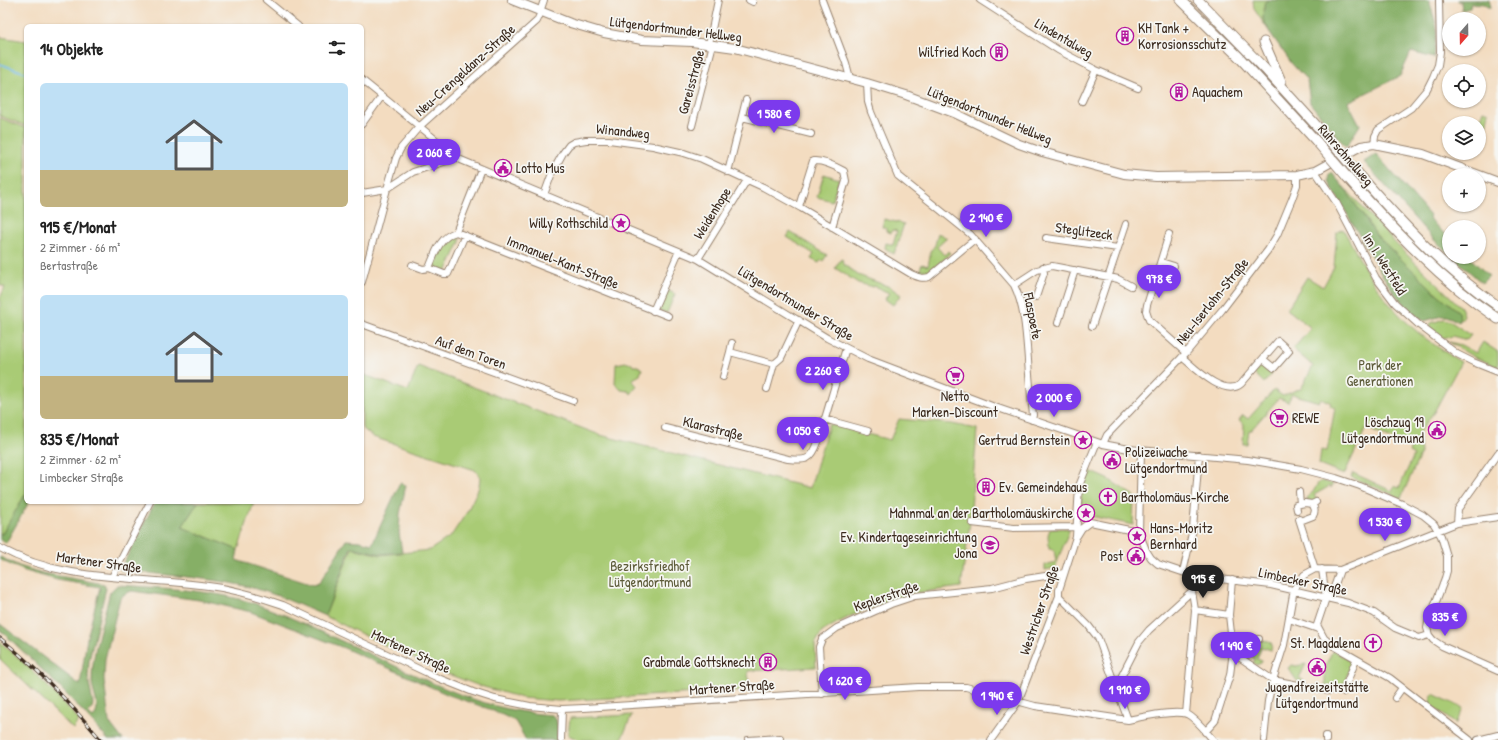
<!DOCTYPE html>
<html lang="de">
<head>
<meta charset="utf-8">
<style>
  :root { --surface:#fff; --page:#f2f2f2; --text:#222; --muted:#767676; --accent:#7c3aed }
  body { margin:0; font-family:"Patrick Hand",sans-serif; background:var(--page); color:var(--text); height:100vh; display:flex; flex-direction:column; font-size:15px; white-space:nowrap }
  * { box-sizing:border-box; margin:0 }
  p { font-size:13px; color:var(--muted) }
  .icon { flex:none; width:22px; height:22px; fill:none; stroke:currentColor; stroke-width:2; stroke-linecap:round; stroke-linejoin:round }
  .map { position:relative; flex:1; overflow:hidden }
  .drawer { position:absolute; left:24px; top:24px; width:340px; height:480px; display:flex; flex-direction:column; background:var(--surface); border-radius:6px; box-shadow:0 1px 3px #0004 }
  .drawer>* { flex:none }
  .needle { width:26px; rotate:200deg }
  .tools { position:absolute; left:1442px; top:12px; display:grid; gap:8px }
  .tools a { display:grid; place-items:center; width:44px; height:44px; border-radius:50%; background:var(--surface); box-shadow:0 1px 3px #0004; font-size:20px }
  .price { position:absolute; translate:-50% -34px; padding:0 9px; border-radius:14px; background:var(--accent); color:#fff; font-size:13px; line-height:26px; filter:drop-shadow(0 1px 2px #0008) }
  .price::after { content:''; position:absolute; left:50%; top:24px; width:12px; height:9px; margin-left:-6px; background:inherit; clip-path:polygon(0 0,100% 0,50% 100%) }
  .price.on { background:#222; color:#fff }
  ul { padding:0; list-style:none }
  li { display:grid; align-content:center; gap:8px; height:212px; padding:0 16px }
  li span { display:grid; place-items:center; height:124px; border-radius:6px; color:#555 }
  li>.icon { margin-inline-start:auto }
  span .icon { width:72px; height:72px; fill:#fffc; stroke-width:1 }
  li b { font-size:17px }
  h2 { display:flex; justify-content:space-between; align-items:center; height:48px; padding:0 16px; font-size:17px }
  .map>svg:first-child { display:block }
</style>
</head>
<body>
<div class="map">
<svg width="1498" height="740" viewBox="0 0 1498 740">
  <rect width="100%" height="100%" fill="#f6f6f2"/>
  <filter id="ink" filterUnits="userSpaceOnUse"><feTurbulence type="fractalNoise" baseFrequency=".025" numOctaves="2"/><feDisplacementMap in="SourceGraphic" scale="8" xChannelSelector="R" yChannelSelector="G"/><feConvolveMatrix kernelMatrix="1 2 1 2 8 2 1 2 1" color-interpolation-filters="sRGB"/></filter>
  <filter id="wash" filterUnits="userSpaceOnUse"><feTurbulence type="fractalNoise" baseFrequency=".012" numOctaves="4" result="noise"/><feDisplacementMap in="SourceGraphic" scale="16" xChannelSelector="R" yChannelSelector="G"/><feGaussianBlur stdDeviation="0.9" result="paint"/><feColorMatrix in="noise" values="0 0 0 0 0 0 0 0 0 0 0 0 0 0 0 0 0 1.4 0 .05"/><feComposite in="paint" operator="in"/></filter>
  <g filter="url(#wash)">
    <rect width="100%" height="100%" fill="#f3dcc0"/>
    <path fill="#a9cb74" stroke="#727a49" d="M1253,0H1269L1265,2L1263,19L1271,34L1254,9Z
      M0,37L26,41V126L0,116Z
      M1484,110L1489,112L1485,132L1482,143L1479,142V124Z
      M0,118L26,128V493L2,534L0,533V298L5,287L0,285Z
      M824,174L839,179L832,201L817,197Z
      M1342,185L1397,245L1461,307L1464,315L1460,321L1459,312L1434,291L1377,236Z
      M884,219L904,224L894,254L885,248L886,243L893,245L897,231L892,230L891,233L886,231V228L882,227Z
      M1343,229C1359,257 1374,288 1396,311C1414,332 1438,348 1461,362L1434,412L1419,433L1421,453L1401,498L1351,477L1353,473L1392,491L1394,486L1399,488L1414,455L1409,452L1411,448L1366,428L1344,475L1319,465L1321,450L1327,451L1335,408L1330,406L1331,403L1321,398L1319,402L1292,394L1288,402L1279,398L1251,430H1249L1247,444H1243L1244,424L1239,420L1243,415L1248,419L1274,390L1283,396L1296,390L1301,389L1313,366L1293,349L1311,328L1287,309L1307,277L1323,287L1334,267L1337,232Z
      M790,232L827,255L823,261L821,260L819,263L811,259L814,254L787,237Z
      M938,233L947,238L937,247L944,255L949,251L950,253L946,257V258L929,271L919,272L922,264L928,266L931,251L935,245Z
      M455,235L460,238V242L446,272L433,267L432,264L442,242Z
      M841,259L843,260L842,262L843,264L858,275L890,287L901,295L893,305L885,299L889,293L874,286L873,287L858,283L835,268Z
      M665,289L675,294L667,313L658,310L657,307Z
      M1444,319L1448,320L1471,335L1467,340L1452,336L1444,339L1429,327L1431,323Z
      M1449,342L1461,345L1476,353L1483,342L1498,352V367L1472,356Z
      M626,362L627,363H631L633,366H638L642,369L640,375L633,379V381L637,386L631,394L629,391L621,390L615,383L616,364Z
      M1261,365H1264L1273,373L1264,383L1254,373Z
      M418,366L600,435L810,488L829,424L890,440L899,419L952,424L977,429L970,522L961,587L915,593L855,614L835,624L822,632L815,644L816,667L748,671L749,690L558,701L522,698L477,685L448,674L378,642L325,616L352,548L381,555L430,550L451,536L467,512L479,487L480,477L475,470L373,437L362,428V374L408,391Z
      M1090,471L1108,479L1134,496L1133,525L1091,516L1092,509L1089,507L1083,509C1078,496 1084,483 1090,471Z
      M1322,481L1333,484L1331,488L1330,486L1314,495L1317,500L1313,502L1307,501L1306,498L1313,492L1318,483Z
      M198,502H254L238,550L182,527Z
      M1070,528L1055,568L1045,570V565L1056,562L1054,550L1049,549L1048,535L1050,529Z
      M1260,640L1269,641L1272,644L1271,650L1261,647L1257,659L1262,661V662L1257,665L1253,663L1255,659L1242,651L1240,654L1236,650L1238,645L1244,642V647H1260Z
      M0,642C29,666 54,692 79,720L73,729L0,659Z
      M1333,650L1352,662L1344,684L1342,685H1325V666Z
      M1306,664L1299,678L1303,680L1304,682L1297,681L1288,668L1291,665L1296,666Z
      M1433,694L1463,708L1456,724L1429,704Z
      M632,715L621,740H579L568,735L570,718Z"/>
    <path fill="#86af66" stroke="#606c42" d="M1269,0H1429L1437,28L1434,58L1411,52L1400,76L1348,102L1360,125L1346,147L1310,103L1307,80L1292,64L1271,34L1263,19L1265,2Z
      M1458,0H1489L1491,7H1487L1484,4L1471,3L1470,8L1462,10L1461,1H1458Z
      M1376,154L1430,216L1429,219L1449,238V253L1434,240L1364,162Z
      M1331,172L1342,185L1377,236L1434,291L1459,312L1460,321L1459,322L1447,316H1442L1424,321L1410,311L1394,293L1381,273L1332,188C1329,182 1326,178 1331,172Z
      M1453,257H1469L1489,276L1482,283Z
      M400,483L406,485L400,514L399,533L402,552L381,554L351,547L325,616C299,605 273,592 245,586C204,577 162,575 120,570L155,502H198L182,527L238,550L236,560L313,585L319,583L346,540L360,541L372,544Z
      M26,493V502H29L6,543L0,540V533L2,534Z
      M0,557L19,566L42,573L104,584L106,588L89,661L88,677L93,704L92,708L88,713L93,718C102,707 93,696 92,683C91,654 103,621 110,592L117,585C159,588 203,589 243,600C258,604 272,610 287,616C322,632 357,648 391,664C447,690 490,711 552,715C560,720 557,732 557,740H526L515,721L492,710L449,695L344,648L251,612L199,600L132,591L126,593L120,598L105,659L104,679L109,722L123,740H108C74,700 38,665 0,630V624L80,685L87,638L100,587L57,580L25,571L0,560Z"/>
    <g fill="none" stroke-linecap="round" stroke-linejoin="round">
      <path stroke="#73baea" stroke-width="2" d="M0,64L26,73"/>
    </g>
  </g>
  <g filter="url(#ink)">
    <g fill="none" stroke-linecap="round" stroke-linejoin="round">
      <defs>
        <path id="minor" d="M266,0L298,26
          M749,0L753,2
          M822,0L846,63L850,78
          M980,0L1058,50L1096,70L1138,88
          M540,12L544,0
          M709,44L718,0
          M362,80L461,160L698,259L827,338L868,359L992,406L1103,444L1129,449L1248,460L1301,469L1336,478L1360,486L1402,504L1423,515L1434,524L1441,536L1447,556V571L1445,578L1428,623L1427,628L1429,635L1433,640L1442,646L1498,671
          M867,83L868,102L871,112L898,176L970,234L1014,285C1025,308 1026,334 1028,360C1029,378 1031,397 1033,415L1032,420
          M1082,101L1096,70
          M742,117L811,134
          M362,124L382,96
          M692,126L713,44
          M1374,144L1375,136L1378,130L1411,108L1427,89L1433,77L1438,65L1440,52L1439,0
          M1315,171L1336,202L1376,278L1395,303L1419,325L1457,354L1473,362L1498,372
          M728,172L746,100
          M362,193L387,189L413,172L447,161L455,156
          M544,195L552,173L563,153L569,145L574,142L586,140H609L653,146L684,153L702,159L763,187L801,208L911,274C918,277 922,279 929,277L975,239
          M799,206L813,161C823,160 835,166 844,171L846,181L832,227
          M456,232L481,169
          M1169,234L1147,305L1146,311L1149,320L1186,353
          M465,235L448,274H444L429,268C435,254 439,237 456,232L668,316
          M1046,238L1118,248
          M698,259L747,180
          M1161,262L1174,266
          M412,265L423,269L429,268
          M362,282L387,189L396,158L401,148L419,127L537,21L541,12
          M1014,285L1037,270L1052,266L1109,277L1118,279L1131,286
          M1036,297L1044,273L1043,267
          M653,311L679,251
          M1058,323L1075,270
          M362,324L573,401
          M1092,326L1126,224
          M732,343L730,352L774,364L781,358L799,320
          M1182,357C1195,368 1224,398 1241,384L1278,341L1289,351L1274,368L1263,359
          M723,377L730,352
          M767,389L774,364
          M824,419L868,431
          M665,428L788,459C806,461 812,460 818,442L846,348
          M1103,444L1107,435L1186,353L1222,310L1268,250L1277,235L1292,199L1297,185V175
          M1141,450L1139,532L1146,550L1151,558L1158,564L1194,576L1271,585L1348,603L1374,613L1395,628L1419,638L1429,635
          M1300,504L1305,503L1312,504L1316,502
          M1297,510L1296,505L1300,504L1299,492
          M1299,519L1315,569
          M1300,521L1313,516C1316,511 1315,508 1312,504
          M972,523L1014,528L1077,527
          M1457,523L1458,509L1498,453
          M1077,536L1082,528L1090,522L1139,532
          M0,548C68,585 148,575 222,588C243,592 263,598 283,605L438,678L473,692L495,699L530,706L562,709L584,708L918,687H966L1035,706L1121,719L1128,720C1141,717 1175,710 1187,714C1197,719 1206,732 1213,740
          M1322,569L1326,598L1317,625L1324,638L1332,645L1390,678L1470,740
          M1183,572L1193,529L1199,455
          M112,577L150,502
          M1059,596L1088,625L1098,638L1128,720
          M1330,599L1340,570
          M1195,610L1229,615
          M1289,619L1318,629
          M1232,640L1259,639
          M1233,651L1236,655L1273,680L1329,691
          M1116,687L1139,642L1149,630L1192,591
          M1343,692L1356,660
          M822,694L819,647L822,639L837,628L891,604L915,596L992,588L1026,579L1064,573
          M1395,698L1402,688
          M1186,714L1195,610L1192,591L1194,576
          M1205,732L1215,721L1230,675L1233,651L1229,615L1232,580
          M561,740L562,709
          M748,740L780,738
          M991,740L1018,702L1059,596V590L1076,537L1079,486L1097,442
          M1264,740L1268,701L1273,680L1284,645L1294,589L1304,575L1315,569L1340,570L1457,523L1498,517
          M1326,740V736
          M1478,740L1498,735"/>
        <path id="major" d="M512,0L570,23L604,33L642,40L692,42L735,48L867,83L906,95L954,113L1019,144L1042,152L1124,174L1156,177L1297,175L1315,171L1361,146L1374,144L1423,154L1498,182"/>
        <path id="highway" d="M1181,0L1239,57L1317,142
          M1198,0L1265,69L1325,135
          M1264,42L1281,81
          M1355,170C1399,220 1443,269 1498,306
          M1347,177C1393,229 1440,280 1498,319"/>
      </defs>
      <use href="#minor" stroke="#97836f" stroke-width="8"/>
      <use href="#major" stroke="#97836f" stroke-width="10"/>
      <use href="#highway" stroke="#97836f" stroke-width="11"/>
      <use href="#minor" stroke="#fff" stroke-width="6"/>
      <use href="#major" stroke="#fff" stroke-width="8"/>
      <use href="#highway" stroke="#fff" stroke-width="9"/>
      <defs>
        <path id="rail" d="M0,638C37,668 70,703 101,740"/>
      </defs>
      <use href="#rail" stroke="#3b2a1e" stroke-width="3.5"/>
      <use href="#rail" stroke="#f6f6f2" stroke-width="2" stroke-dasharray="6" stroke-linecap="butt"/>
      <defs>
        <path id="highway-bridge" d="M1325,135L1355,170
          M1317,142L1347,177"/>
      </defs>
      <use href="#highway-bridge" stroke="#97836f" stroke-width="11" stroke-linecap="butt"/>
      <use href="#highway-bridge" stroke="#fff" stroke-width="9"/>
    </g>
  </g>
  <defs>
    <symbol id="building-ring" viewBox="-11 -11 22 22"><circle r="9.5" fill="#f6f6f2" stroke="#b5179e" stroke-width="1.5"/><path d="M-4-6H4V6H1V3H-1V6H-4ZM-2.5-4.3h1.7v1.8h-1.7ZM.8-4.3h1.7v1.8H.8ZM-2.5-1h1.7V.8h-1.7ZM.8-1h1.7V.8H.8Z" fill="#b5179e"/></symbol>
    <symbol id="civic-ring" viewBox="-11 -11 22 22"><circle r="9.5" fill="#f6f6f2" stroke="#b5179e" stroke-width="1.5"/><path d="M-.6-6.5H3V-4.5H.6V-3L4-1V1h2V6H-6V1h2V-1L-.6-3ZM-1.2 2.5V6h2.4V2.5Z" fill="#b5179e"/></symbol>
    <symbol id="sight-ring" viewBox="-11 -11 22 22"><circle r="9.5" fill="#f6f6f2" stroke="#b5179e" stroke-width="1.5"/><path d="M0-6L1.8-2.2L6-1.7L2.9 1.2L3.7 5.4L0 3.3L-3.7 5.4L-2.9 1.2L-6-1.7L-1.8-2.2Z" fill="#b5179e"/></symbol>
    <symbol id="supermarket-ring" viewBox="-11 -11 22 22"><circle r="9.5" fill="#f6f6f2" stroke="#b5179e" stroke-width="1.5"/><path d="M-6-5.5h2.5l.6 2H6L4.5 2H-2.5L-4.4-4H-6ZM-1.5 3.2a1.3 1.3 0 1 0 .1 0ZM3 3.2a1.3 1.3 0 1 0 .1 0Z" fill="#b5179e"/></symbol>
    <symbol id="church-ring" viewBox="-11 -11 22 22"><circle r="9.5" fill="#f6f6f2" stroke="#b5179e" stroke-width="1.5"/><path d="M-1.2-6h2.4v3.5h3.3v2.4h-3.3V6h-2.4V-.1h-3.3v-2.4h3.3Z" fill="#b5179e"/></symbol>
    <symbol id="school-ring" viewBox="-11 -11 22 22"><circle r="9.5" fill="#f6f6f2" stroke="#b5179e" stroke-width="1.5"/><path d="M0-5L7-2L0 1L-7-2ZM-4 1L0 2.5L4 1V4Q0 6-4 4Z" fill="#b5179e"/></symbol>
  </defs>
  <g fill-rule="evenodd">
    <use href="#building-ring" x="1115" y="26" width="20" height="20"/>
    <use href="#building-ring" x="989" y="42" width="20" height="20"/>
    <use href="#building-ring" x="1169" y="82" width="20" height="20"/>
    <use href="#civic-ring" x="493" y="158" width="20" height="20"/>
    <use href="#sight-ring" x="611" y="213" width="20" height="20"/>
    <use href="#supermarket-ring" x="945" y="366" width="20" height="20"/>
    <use href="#supermarket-ring" x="1269" y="408" width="20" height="20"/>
    <use href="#civic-ring" x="1427" y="420" width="20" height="20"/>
    <use href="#sight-ring" x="1073" y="430" width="20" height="20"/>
    <use href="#civic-ring" x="1102" y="450" width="20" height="20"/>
    <use href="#building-ring" x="976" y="477" width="20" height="20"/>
    <use href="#church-ring" x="1098" y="487" width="20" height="20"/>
    <use href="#sight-ring" x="1076" y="503" width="20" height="20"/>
    <use href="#sight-ring" x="1127" y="526" width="20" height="20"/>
    <use href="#school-ring" x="980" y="535" width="20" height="20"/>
    <use href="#civic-ring" x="1126" y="546" width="20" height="20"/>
    <use href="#church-ring" x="1363" y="633" width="20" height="20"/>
    <use href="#building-ring" x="758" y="652" width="20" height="20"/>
    <use href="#civic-ring" x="1307" y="657" width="20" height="20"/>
  </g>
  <g text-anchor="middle" stroke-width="3.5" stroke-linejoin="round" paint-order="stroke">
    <g font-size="14" fill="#3b2a1e" stroke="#f6f6f2" text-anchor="end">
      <text x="1138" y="33" text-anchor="start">KH Tank +<tspan x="1138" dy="16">Korrosionsschutz</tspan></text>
      <text x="986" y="57">Wilfried Koch</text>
      <text x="1192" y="97" text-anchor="start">Aquachem</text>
      <text x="516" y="173" text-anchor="start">Lotto Mus</text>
      <text x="608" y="228">Willy Rothschild</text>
      <text x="955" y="401" text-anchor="middle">Netto<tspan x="955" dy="16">Marken-Discount</tspan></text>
      <text x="1292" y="423" text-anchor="start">REWE</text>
      <text x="1424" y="427">Löschzug 19<tspan x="1424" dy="16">Lütgendortmund</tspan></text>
      <text x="1070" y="445">Gertrud Bernstein</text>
      <text x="1125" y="457" text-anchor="start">Polizeiwache<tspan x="1125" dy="16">Lütgendortmund</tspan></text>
      <text x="999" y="492" text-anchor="start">Ev. Gemeindehaus</text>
      <text x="1121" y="502" text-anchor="start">Bartholomäus-Kirche</text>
      <text x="1073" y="518">Mahnmal an der Bartholomäuskirche</text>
      <text x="1150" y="533" text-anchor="start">Hans-Moritz<tspan x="1150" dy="16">Bernhard</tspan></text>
      <text x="977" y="542">Ev. Kindertageseinrichtung<tspan x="977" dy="16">Jona</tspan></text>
      <text x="1123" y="561">Post</text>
      <text x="1360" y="648">St. Magdalena</text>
      <text x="755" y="667">Grabmale Gottsknecht</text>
      <text x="1317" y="692" text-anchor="middle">Jugendfreizeitstätte<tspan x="1317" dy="16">Lütgendortmund</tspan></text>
    </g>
    <g font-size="14" fill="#3b2a1e" stroke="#f6f6f2">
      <text transform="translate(676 29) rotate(7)" y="5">Lütgendortmunder Hellweg</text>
      <text transform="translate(1064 38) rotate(30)" y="5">Lindentalweg</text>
      <text transform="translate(465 70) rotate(-42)" y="5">Neu-Crengeldanz-Straße</text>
      <text transform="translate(691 82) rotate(-75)" y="5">Gareisstraße</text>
      <text transform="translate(990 115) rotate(22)" y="5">Lütgendortmunder Hellweg</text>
      <text transform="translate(623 131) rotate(6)" y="5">Winandweg</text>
      <text transform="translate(1346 155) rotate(49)" y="5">Ruhrschnellweg</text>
      <text transform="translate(712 213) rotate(-58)" y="5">Weidenhope</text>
      <text transform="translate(1084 231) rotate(8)" y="5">Steglitzeck</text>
      <text transform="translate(563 262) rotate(22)" y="5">Immanuel-Kant-Straße</text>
      <text transform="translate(1385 264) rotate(58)" y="5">Im I. Westfeld</text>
      <text transform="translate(1212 301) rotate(-51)" y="5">Neu-Iserlohn-Straße</text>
      <text transform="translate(796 303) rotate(31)" y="5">Lütgendortmunder Straße</text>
      <text transform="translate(1033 316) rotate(79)" y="5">Flaspoete</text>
      <text transform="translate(471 352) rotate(20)" y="5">Auf dem Toren</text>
      <text transform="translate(713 428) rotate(14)" y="5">Klarastraße</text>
      <text transform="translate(99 562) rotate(8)" y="5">Martener Straße</text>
      <text transform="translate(1303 581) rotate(12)" y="5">Limbecker Straße</text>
      <text transform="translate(886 596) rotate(-19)" y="5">Keplerstraße</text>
      <text transform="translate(1039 610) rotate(-71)" y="5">Westricher Straße</text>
      <text transform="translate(411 651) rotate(25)" y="5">Martener Straße</text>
      <text transform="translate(732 687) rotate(-4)" y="5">Martener Straße</text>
    </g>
    <g font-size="14" fill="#5c5a38" stroke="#f6f6f2">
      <text x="1380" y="370">Park der<tspan x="1380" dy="16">Generationen</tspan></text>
      <text x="650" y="571">Bezirksfriedhof<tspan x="650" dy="16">Lütgendortmund</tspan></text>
    </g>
  </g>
</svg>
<div class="tools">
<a><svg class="needle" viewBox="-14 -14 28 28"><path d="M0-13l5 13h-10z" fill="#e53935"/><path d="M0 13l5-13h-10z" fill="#767676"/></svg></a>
<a><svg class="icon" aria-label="locate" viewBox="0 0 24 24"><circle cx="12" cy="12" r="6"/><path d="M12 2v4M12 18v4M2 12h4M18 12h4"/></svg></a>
<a><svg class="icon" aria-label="layers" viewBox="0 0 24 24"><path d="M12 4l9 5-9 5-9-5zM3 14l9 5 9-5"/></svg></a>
<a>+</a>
<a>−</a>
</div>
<b class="price" style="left:774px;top:134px">1 580 €</b>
<b class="price" style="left:434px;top:173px">2 060 €</b>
<b class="price" style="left:986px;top:238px">2 140 €</b>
<b class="price" style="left:1159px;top:299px">978 €</b>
<b class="price" style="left:823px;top:391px">2 260 €</b>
<b class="price" style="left:1054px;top:418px">2 000 €</b>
<b class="price" style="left:803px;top:451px">1 050 €</b>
<b class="price" style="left:1385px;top:542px">1 530 €</b>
<b class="price on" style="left:1203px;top:599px">915 €</b>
<b class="price" style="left:1445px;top:637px">835 €</b>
<b class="price" style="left:1236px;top:666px">1 490 €</b>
<b class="price" style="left:845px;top:701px">1 620 €</b>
<b class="price" style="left:1125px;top:710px">1 910 €</b>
<b class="price" style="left:997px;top:716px">1 940 €</b>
<section class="drawer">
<h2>14 Objekte<svg class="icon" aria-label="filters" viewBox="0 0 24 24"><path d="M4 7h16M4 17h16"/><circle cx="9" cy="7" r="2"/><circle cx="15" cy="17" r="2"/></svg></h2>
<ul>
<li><span style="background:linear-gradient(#bfe0f5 70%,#c2b280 0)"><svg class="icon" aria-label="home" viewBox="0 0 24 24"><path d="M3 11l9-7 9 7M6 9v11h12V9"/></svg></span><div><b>915 €/Monat</b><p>2 Zimmer · 66 m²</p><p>Bertastraße</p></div></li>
<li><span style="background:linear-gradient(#bfe0f5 65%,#c2b280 0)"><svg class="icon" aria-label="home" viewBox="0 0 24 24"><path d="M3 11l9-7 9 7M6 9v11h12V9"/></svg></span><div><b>835 €/Monat</b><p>2 Zimmer · 62 m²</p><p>Limbecker Straße</p></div></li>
</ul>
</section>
</div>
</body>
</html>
